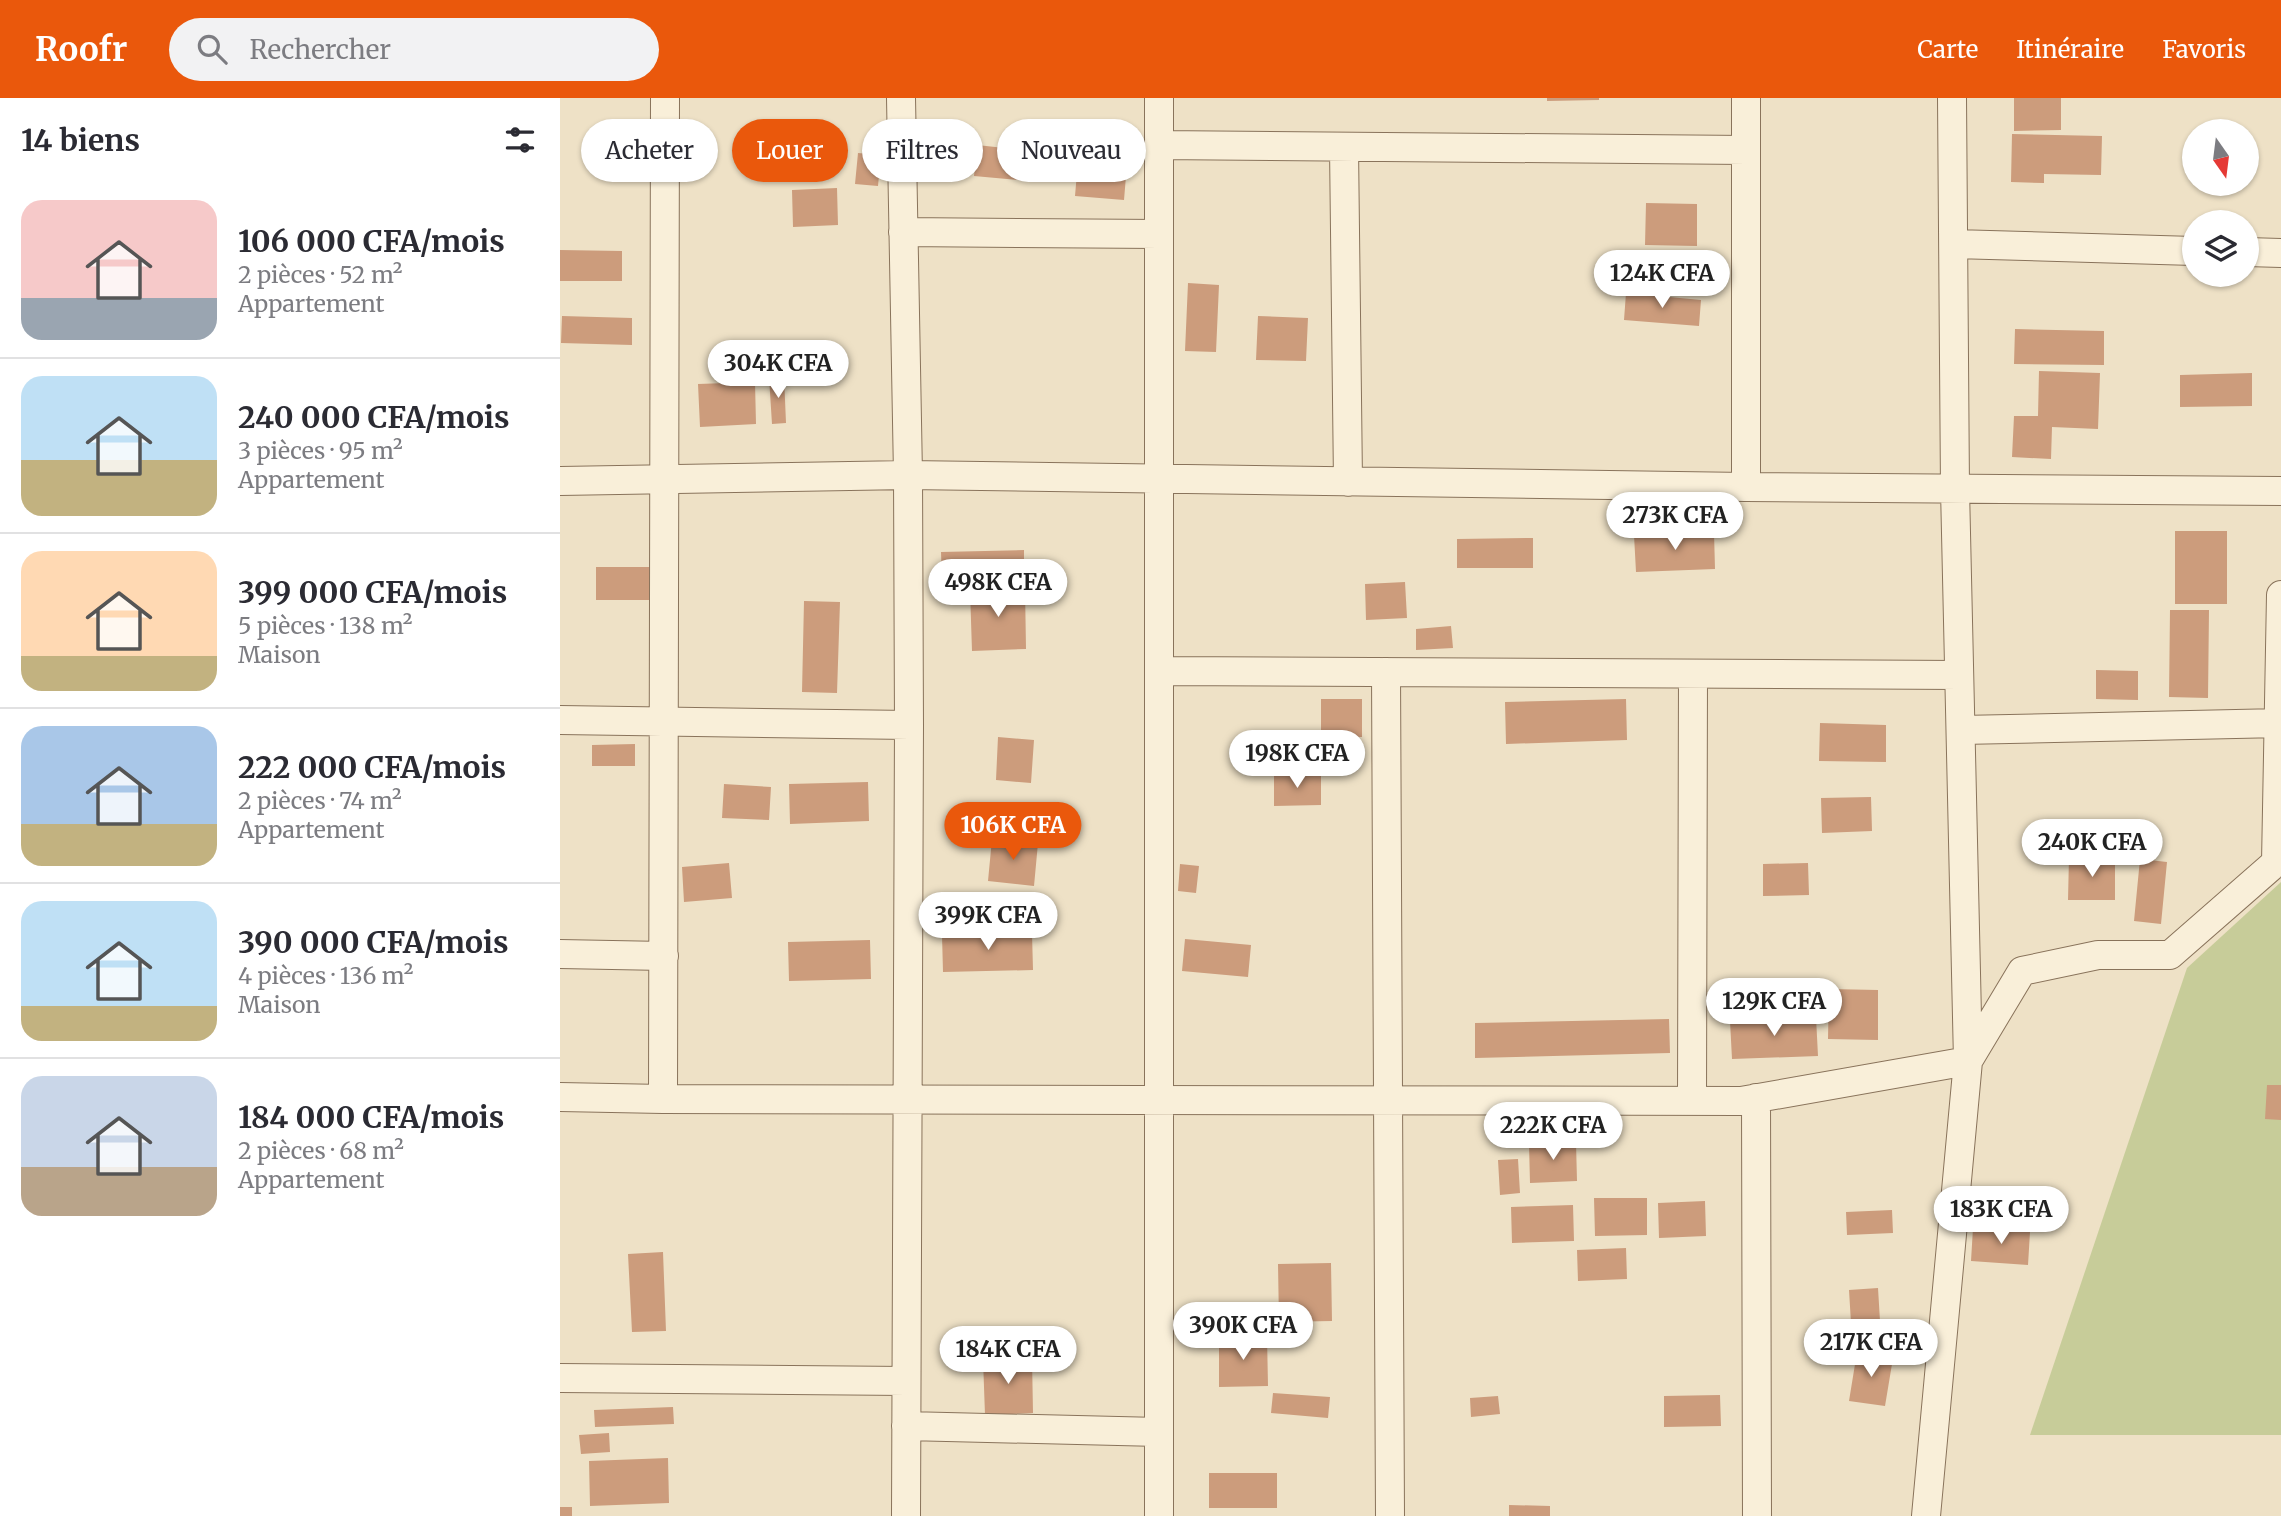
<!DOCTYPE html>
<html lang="fr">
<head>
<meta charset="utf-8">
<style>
  :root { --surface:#fff; --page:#f2f2f3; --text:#2b2b33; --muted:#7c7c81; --line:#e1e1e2; --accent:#ea580c }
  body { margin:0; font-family:Merriweather,serif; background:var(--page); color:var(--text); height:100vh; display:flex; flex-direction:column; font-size:26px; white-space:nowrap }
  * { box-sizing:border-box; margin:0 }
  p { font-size:23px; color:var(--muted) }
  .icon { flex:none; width:38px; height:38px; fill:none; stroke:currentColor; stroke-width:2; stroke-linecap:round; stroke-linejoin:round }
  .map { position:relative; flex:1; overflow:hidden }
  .details { display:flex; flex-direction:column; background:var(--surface); width:560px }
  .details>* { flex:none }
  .hud { position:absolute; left:21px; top:21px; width:665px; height:63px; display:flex; gap:14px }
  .needle { width:46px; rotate:166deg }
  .buttons { position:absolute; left:1622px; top:21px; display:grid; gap:14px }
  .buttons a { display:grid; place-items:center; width:77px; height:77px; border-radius:50%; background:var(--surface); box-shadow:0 2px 5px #0004; font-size:35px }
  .price { position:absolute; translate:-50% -60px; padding:0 16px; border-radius:24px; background:#fff; color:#222; font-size:23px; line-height:46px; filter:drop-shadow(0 2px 4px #0008) }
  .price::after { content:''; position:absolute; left:50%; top:42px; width:21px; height:16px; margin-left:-10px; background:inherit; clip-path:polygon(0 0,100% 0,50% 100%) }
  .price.on { background:var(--accent); color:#fff }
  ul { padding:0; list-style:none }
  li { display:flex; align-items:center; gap:21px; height:175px; padding:0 21px }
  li+li { border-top:2px solid var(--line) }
  li span { display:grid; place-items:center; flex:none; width:196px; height:140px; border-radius:21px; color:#555 }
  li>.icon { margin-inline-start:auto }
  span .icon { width:84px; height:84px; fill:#fffc; stroke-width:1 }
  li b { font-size:30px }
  h2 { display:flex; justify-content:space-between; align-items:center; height:84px; padding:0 21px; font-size:30px }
  .pill { padding:0 24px; border-radius:32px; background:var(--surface); box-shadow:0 2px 5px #0004; font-size:24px; line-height:63px }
  .pill.on { background:var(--accent); color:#fff }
  header { display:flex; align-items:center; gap:42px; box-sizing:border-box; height:98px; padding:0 35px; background:var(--accent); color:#fff }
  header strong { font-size:33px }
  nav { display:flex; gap:38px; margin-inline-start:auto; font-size:24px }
  .search { width:490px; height:63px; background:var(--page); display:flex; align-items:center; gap:18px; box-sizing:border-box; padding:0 24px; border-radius:38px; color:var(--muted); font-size:26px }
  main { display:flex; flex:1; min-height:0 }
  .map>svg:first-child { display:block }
</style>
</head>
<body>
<header>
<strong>Roofr</strong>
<div class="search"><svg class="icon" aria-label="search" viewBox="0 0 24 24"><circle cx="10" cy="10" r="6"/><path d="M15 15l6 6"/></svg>Rechercher</div>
<nav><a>Carte</a><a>Itinéraire</a><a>Favoris</a></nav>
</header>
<main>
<section class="details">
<h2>14 biens<svg class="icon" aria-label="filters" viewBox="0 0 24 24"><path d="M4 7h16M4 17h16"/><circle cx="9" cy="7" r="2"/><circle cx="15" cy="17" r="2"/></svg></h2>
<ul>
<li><span style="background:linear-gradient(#f6c9c9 70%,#9aa5b1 0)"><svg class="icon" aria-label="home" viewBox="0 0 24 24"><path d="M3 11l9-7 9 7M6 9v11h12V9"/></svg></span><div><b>106 000 CFA/mois</b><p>2 pièces · 52 m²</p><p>Appartement</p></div></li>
<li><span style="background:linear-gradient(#bfe0f5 60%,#c2b280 0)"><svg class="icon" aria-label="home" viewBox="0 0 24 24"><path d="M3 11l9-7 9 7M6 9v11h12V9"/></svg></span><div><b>240 000 CFA/mois</b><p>3 pièces · 95 m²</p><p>Appartement</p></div></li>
<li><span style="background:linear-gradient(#ffd9b3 75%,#c2b280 0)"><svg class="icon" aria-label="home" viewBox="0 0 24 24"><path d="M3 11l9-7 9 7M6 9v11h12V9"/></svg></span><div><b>399 000 CFA/mois</b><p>5 pièces · 138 m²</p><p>Maison</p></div></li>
<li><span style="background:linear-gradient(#a9c7e8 70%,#c2b280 0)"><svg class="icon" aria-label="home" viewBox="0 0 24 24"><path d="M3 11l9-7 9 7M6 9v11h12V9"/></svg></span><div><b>222 000 CFA/mois</b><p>2 pièces · 74 m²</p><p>Appartement</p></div></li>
<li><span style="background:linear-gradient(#bfe0f5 75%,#c2b280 0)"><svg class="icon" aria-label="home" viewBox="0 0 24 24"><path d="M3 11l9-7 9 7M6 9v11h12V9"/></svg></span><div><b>390 000 CFA/mois</b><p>4 pièces · 136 m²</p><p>Maison</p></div></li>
<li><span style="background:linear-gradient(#c9d6e8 65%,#b9a48a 0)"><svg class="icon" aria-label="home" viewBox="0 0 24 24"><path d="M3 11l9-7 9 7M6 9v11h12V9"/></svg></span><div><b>184 000 CFA/mois</b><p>2 pièces · 68 m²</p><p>Appartement</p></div></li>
</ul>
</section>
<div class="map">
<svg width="1721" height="1418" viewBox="0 0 1721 1418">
  <rect width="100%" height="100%" fill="#eee1c6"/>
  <path fill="#c7cc99" d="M1721,784V1337H1470L1627,870Z"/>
  <path fill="#cc9c7c" d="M987,0H1039V2L987,3Z
    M1454,0H1501V32L1454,33Z
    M1452,36L1542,38L1541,77L1484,76V85L1451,84Z
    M417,47L472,53L470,83L414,78Z
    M519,51L568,54L564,102L515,98Z
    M298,55L321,57L318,88L295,86Z
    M277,90L278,127L233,129L232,92Z
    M1086,105L1137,106V148L1085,147Z
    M0,152L62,153V183H0Z
    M628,185L659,187L656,254L625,253Z
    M1066,195L1141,202L1139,228L1064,222Z
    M2,218L72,220V247L1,245Z
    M698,218L748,220L746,263L696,262Z
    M1455,231L1544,233V267L1454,266Z
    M1479,273L1540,275L1538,331L1492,329L1491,361L1452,359L1454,318H1478Z
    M1692,275V308L1620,309V277Z
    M224,278L226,325L212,326L209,279Z
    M195,284L196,326L140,329L138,286Z
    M1615,433H1667V506H1615Z
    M1154,434L1155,471L1076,474L1074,437Z
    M973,440V470H897V441Z
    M464,452V481L382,483L381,454Z
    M36,469H97V502H36Z
    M845,484L847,520L806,522L805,486Z
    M465,490L466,551L412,553L410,492Z
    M244,503L280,504L277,595L242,594Z
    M1610,512H1649L1648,600L1609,599Z
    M891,528L893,550L856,552V531Z
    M1536,572L1578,573V602L1536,601Z
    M761,601H802V639H761Z
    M1066,601L1067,642L946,646L945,604Z
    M1260,625L1326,627V664L1259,663Z
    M438,639L474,642L471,685L436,682Z
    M75,646V668H32V647Z
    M761,676V707L714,708V677Z
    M308,684L309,723L230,726L229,686Z
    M164,686L211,689L209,722L162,720Z
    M1311,699L1312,733L1262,735L1261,700Z
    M432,741L478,745L474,788L428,783Z
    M1509,759L1555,760V802H1508Z
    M1580,761L1607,764L1601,826L1574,823Z
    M169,765L172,800L124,804L122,769Z
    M1248,765L1249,797L1203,798V766Z
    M620,766L639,768L636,795L618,793Z
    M472,835L473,872L383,874L382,837Z
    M625,841L691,847L688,879L622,873Z
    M310,842L311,881L229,883L228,844Z
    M1269,891L1318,892V942L1268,941Z
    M1256,919L1258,958L1172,961L1170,923Z
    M1109,921L1110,955L915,960V925Z
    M1707,987H1721V1022L1705,1021Z
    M1016,1044L1017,1083L970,1085L969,1046Z
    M958,1061L960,1095L940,1097L938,1062Z
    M1034,1100H1087V1137L1035,1138Z
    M1145,1103L1146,1138L1099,1140L1098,1105Z
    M1013,1107L1014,1143L952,1145L951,1109Z
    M1332,1112L1333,1135L1287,1137L1286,1114Z
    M1413,1130L1470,1134L1468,1167L1411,1163Z
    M1066,1150L1067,1181L1018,1183L1017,1152Z
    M103,1154L106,1233L72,1234L68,1156Z
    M771,1165L772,1223L719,1224L718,1166Z
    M1318,1190L1320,1223L1291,1225L1289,1192Z
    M707,1238L708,1288L659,1289V1239Z
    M1297,1254L1333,1260L1325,1308L1289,1303Z
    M472,1260L473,1315L425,1317L423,1261Z
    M713,1295L770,1299L768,1320L711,1315Z
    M1160,1297L1161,1328L1104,1329V1298Z
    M938,1298L940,1316L911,1319L910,1300Z
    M113,1309L114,1326L35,1329L34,1312Z
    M49,1335L50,1354L21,1356L19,1337Z
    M108,1360L109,1405L30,1408L29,1363Z
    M649,1375H717V1410H649Z
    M949,1407L990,1408V1418H949Z
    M0,1409H12V1418H0Z"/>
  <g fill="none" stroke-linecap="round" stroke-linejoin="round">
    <defs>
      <path id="street" d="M341,0L348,377L349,627L346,1418
        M599,47L1186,52
        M784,49L788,384
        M343,134L599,136
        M1394,146L1634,153
        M1687,154L1721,155
        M0,383L348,377L1186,389L1721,393
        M1186,389V0
        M599,573L1399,577
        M826,574L830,1418
        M0,622L349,627
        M1401,632L1721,625
        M1716,765L1721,497
        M0,856L104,858
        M0,999L103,1001L1181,1003L1408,963L1462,873L1538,857H1610L1721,760
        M1196,1000L1197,1418
        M103,1001L105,0
        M1132,1003L1133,576
        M0,1280L346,1283
        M346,1328L599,1334
        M599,1418V0
        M1366,1418L1408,963L1395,391L1392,0"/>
    </defs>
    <use href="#street" stroke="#89735b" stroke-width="30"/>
    <use href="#street" stroke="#f9efd9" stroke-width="28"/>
  </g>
</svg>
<div class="buttons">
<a><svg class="needle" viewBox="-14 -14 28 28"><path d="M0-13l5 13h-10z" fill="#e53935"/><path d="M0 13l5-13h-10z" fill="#7c7c81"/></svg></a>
<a><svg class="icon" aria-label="layers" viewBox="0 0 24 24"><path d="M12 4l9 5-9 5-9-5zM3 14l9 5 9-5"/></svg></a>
</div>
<b class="price" style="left:1102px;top:212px">124K CFA</b>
<b class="price" style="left:218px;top:302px">304K CFA</b>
<b class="price" style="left:1115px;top:454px">273K CFA</b>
<b class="price" style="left:438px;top:521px">498K CFA</b>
<b class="price" style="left:737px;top:692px">198K CFA</b>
<b class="price on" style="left:453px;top:764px">106K CFA</b>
<b class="price" style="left:1532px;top:781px">240K CFA</b>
<b class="price" style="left:428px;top:854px">399K CFA</b>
<b class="price" style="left:1214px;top:940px">129K CFA</b>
<b class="price" style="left:993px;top:1064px">222K CFA</b>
<b class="price" style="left:1441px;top:1148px">183K CFA</b>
<b class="price" style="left:683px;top:1264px">390K CFA</b>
<b class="price" style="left:1311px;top:1281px">217K CFA</b>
<b class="price" style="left:448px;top:1288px">184K CFA</b>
<div class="hud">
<a class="pill">Acheter</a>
<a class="pill on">Louer</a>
<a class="pill">Filtres</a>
<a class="pill">Nouveau</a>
</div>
</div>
</main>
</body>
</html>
